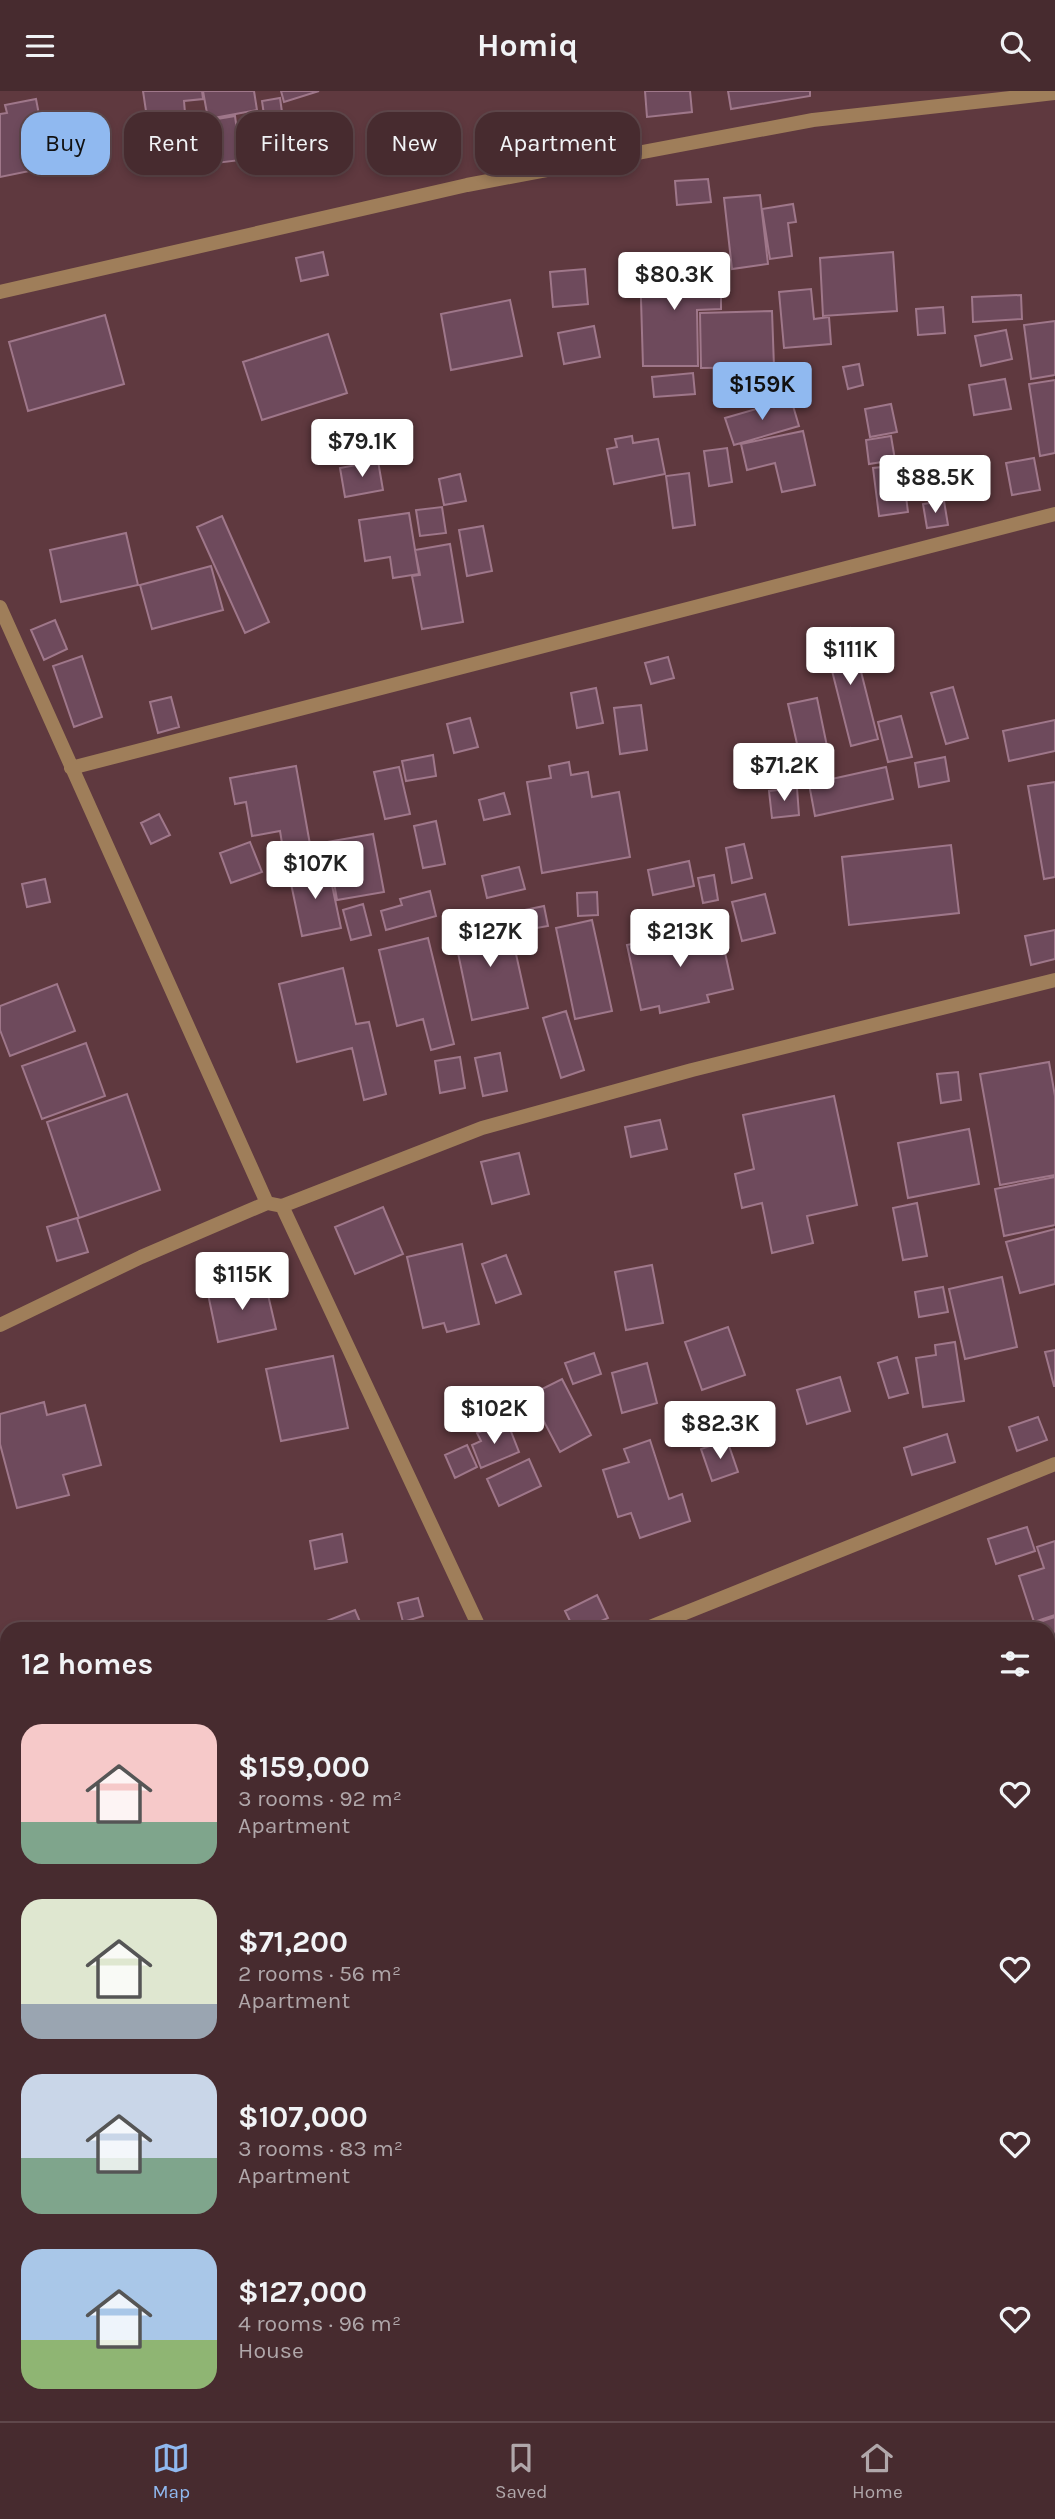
<!DOCTYPE html>
<html lang="en">
<head>
<meta charset="utf-8">
<style>
  :root { --surface:#472b2f; --page:#4e3337; --text:#f1f3f6; --muted:#b0a7aa; --line:#5f474b; --accent:#90b9f0 }
  body { margin:0; font-family:Karla,sans-serif; background:var(--page); color:var(--text); height:100vh; display:flex; flex-direction:column; font-size:26px; white-space:nowrap }
  * { box-sizing:border-box; margin:0 }
  p { font-size:23px; color:var(--muted) }
  .icon { flex:none; width:38px; height:38px; fill:none; stroke:currentColor; stroke-width:2; stroke-linecap:round; stroke-linejoin:round }
  .map { position:relative; flex:1; overflow:hidden }
  .side { position:absolute; left:0px; top:1531px; width:1055px; height:800px; display:flex; flex-direction:column; background:var(--surface); border-radius:21px 21px 0 0; box-shadow:0 4px 10px #0003,0 0 0 2px var(--line) }
  .side>* { flex:none }
  .guide { position:absolute; left:21px; top:21px; width:700px; height:63px; display:flex; gap:14px }
  .price { position:absolute; translate:-50% -60px; padding:0 16px; border-radius:7px; background:#fff; color:#222; font-size:23px; line-height:46px; filter:drop-shadow(0 2px 4px #0008) }
  .price::after { content:''; position:absolute; left:50%; top:42px; width:21px; height:16px; margin-left:-10px; background:inherit; clip-path:polygon(0 0,100% 0,50% 100%) }
  .price.on { background:var(--accent); color:#111 }
  ul { padding:0; list-style:none }
  li { display:flex; align-items:center; gap:21px; height:175px; padding:0 21px }
  li span { display:grid; place-items:center; flex:none; width:196px; height:140px; border-radius:21px; color:#555 }
  li>.icon { margin-inline-start:auto }
  span .icon { width:84px; height:84px; fill:#fffc; stroke-width:1 }
  li b { font-size:30px }
  h2 { display:flex; justify-content:space-between; align-items:center; height:84px; padding:0 21px; font-size:30px }
  .tag { padding:0 24px; border-radius:21px; background:var(--surface); box-shadow:0 4px 10px #0003,0 0 0 2px var(--line); font-size:24px; line-height:63px }
  .tag.on { background:var(--accent); color:#111 }
  header { display:flex; justify-content:space-between; align-items:center; height:91px; padding:0 21px; background:var(--surface); font-size:32px; font-weight:700 }
  .menu { display:flex; justify-content:space-around; align-items:center; height:98px; border-top:2px solid var(--line); background:var(--surface); font-size:19px; color:var(--muted) }
  .menu a { display:grid; justify-items:center; gap:4px }
  .menu .on { color:var(--accent) }
  .map>svg:first-child { display:block }
</style>
</head>
<body>
<header><svg class="icon" aria-label="menu" viewBox="0 0 24 24"><path d="M4 6h16M4 12h16M4 18h16"/></svg>Homiq<svg class="icon" aria-label="search" viewBox="0 0 24 24"><circle cx="10" cy="10" r="6"/><path d="M15 15l6 6"/></svg></header>
<div class="map">
<svg width="1055" height="2330" viewBox="0 0 1055 2330">
  <rect width="100%" height="100%" fill="#5f393f"/>
  <path fill="#6e4a5c" stroke="#9f778a" stroke-width="2" d="M143,0H202L203,8L184,10L185,22L147,27Z
    M203,0H254L257,19L208,28Z
    M281,0H319L284,11Z
    M645,0H690L692,21L647,26Z
    M728,0H810V5L731,18Z
    M280,7L283,28L265,31L262,10Z
    M36,8L49,76L0,86V23L7,22L5,14Z
    M235,25L241,69L216,72L211,29Z
    M332,37L341,75L314,82L305,43Z
    M708,88L711,111L677,114L675,90Z
    M760,104L768,173L732,178L724,107Z
    M793,113L796,131L788,132L792,165L770,168L762,118Z
    M323,161L328,184L301,190L296,167Z
    M893,161L897,220L823,225L820,167Z
    M705,174V189H721V218L697,219L698,275H643L640,175Z
    M585,178L588,213L553,216L550,181Z
    M811,198L814,228L829,226L831,253L784,257L779,201Z
    M1021,204L1022,228L973,231L972,206Z
    M510,209L522,265L451,279L441,223Z
    M943,216L945,242L918,244L916,218Z
    M772,220L774,276L701,277L700,222Z
    M105,224L124,293L28,320L9,251Z
    M1055,230V284L1031,288L1024,234Z
    M594,235L600,266L564,273L558,242Z
    M1006,239L1012,268L981,275L975,245Z
    M328,243L347,302L262,329L243,271Z
    M859,273L863,294L848,298L843,276Z
    M693,282L695,303L654,306L652,286Z
    M1005,288L1011,318L974,324L969,294Z
    M1055,289V362L1040,365L1029,293Z
    M791,308L799,335L734,354L725,327Z
    M891,313L897,341L870,346L865,318Z
    M803,340L815,394L782,401L775,372L747,379L741,353Z
    M632,345L633,352L658,348L665,383L614,393L607,358L617,356L615,348Z
    M891,345L895,369L869,373L866,349Z
    M727,357L732,391L709,395L704,360Z
    M1034,367L1040,399L1012,404L1006,372Z
    M378,370L383,399L345,406L340,377Z
    M902,374L908,421L879,425L873,377Z
    M689,382L695,434L673,437L666,385Z
    M460,383L466,410L444,414L439,388Z
    M944,410L948,434L927,437L923,413Z
    M442,416L446,442L420,445L416,419Z
    M409,422L419,483L393,487L390,466L365,470L359,429Z
    M222,425L269,531L245,542L197,436Z
    M483,435L492,480L467,485L459,439Z
    M126,442L138,494L61,511L50,459Z
    M450,453L463,531L422,538L412,485L420,484L415,459Z
    M211,475L223,519L152,538L140,494Z
    M55,529L67,558L44,569L31,539Z
    M850,537L878,648L851,655L823,544Z
    M82,565L102,626L74,636L53,575Z
    M668,566L674,587L651,593L645,572Z
    M953,596L968,647L946,653L931,602Z
    M596,597L603,632L577,637L571,602Z
    M171,606L179,636L158,642L150,611Z
    M817,607L828,660L800,666L788,613Z
    M641,614L647,659L620,663L614,617Z
    M901,625L912,666L888,671L878,631Z
    M470,627L478,656L454,662L447,633Z
    M1055,629V660L1009,670L1003,640Z
    M433,664L436,685L406,690L402,670Z
    M945,666L949,690L919,696L915,672Z
    M569,671L571,684L588,681L592,706L619,701L630,766L542,782L527,691L551,687L549,675Z
    M296,675L311,759L284,764L280,740L252,745L246,711L235,713L230,687Z
    M399,676L410,723L385,728L374,681Z
    M886,676L893,708L815,725L809,693Z
    M1055,691V786L1044,788L1028,695Z
    M797,697L799,724L772,727L769,700Z
    M504,702L510,723L484,729L479,709Z
    M159,723L170,744L151,753L141,732Z
    M436,730L445,773L423,777L414,735Z
    M373,743L384,801L337,809L327,751Z
    M250,751L262,781L231,792L220,762Z
    M744,753L752,787L732,792L726,757Z
    M951,754L959,822L849,834L842,766Z
    M689,770L694,795L653,804L648,779Z
    M328,775L341,837L302,845L289,783Z
    M519,776L525,798L487,807L482,785Z
    M714,784L718,809L703,812L698,787Z
    M45,788L50,811L27,816L22,793Z
    M430,800L436,825L386,839L381,820L402,814L400,808Z
    M597,801L598,824L578,825L577,802Z
    M765,803L775,842L742,850L732,811Z
    M363,813L371,844L351,849L343,819Z
    M544,815L548,835L519,840L515,821Z
    M499,828L501,837L510,836L528,917L472,929L453,838Z
    M592,829L612,920L575,928L556,837Z
    M719,834L733,898L707,904L709,911L660,922L659,915L641,919L627,854Z
    M1055,839V868L1031,874L1025,845Z
    M428,847L454,953L431,959L423,928L397,935L379,859Z
    M343,877L356,933L369,931L386,1003L364,1009L352,957L297,971L279,893Z
    M57,893L75,940L10,965L0,939V915Z
    M566,920L584,979L561,987L543,927Z
    M86,952L105,1005L42,1028L22,975Z
    M500,962L507,1000L483,1005L475,967Z
    M460,966L465,997L440,1002L435,970Z
    M1049,971L1055,1005V1084L1000,1094L980,983Z
    M958,981L961,1009L941,1012L937,983Z
    M127,1003L160,1099L79,1127L47,1031Z
    M834,1005L857,1114L807,1125L813,1152L772,1162L762,1112L742,1117L735,1083L754,1078L743,1024Z
    M660,1029L667,1058L631,1066L625,1036Z
    M969,1038L979,1093L908,1107L898,1052Z
    M519,1062L529,1103L492,1113L481,1071Z
    M1055,1086V1134L1004,1145L995,1098Z
    M917,1112L927,1165L903,1169L893,1117Z
    M383,1116L403,1163L355,1183L335,1136Z
    M77,1127L88,1161L57,1170L47,1136Z
    M1055,1138V1193L1020,1202L1006,1151Z
    M462,1153L479,1233L447,1241L444,1232L423,1237L407,1166Z
    M506,1164L521,1203L496,1212L482,1173Z
    M652,1174L663,1232L626,1239L615,1181Z
    M1002,1186L1017,1256L965,1268L949,1198Z
    M265,1191L276,1238L218,1251L208,1203Z
    M943,1196L948,1221L919,1226L915,1201Z
    M728,1236L745,1284L702,1299L685,1251Z
    M955,1251L964,1310L923,1316L916,1267L936,1264L935,1254Z
    M1055,1259V1295H1054L1045,1261Z
    M594,1262L601,1283L573,1293L565,1272Z
    M333,1265L348,1337L281,1350L266,1278Z
    M897,1266L908,1302L889,1307L878,1272Z
    M647,1272L657,1312L622,1322L612,1282Z
    M840,1286L850,1320L807,1333L797,1299Z
    M562,1288L591,1344L560,1361L530,1304Z
    M44,1311L47,1324L85,1314L101,1374L63,1384L69,1404L17,1417L0,1353V1323Z
    M716,1325L724,1347L702,1354L695,1332Z
    M1038,1326L1047,1349L1017,1360L1009,1336Z
    M496,1334L499,1342L510,1338L519,1361L481,1377L472,1354L481,1350L477,1342Z
    M947,1343L955,1371L912,1384L904,1357Z
    M650,1349L669,1408L682,1403L690,1430L640,1447L631,1422L618,1426L603,1379L629,1371L624,1358Z
    M727,1349L738,1381L712,1390L701,1358Z
    M467,1354L477,1376L455,1387L445,1364Z
    M529,1368L541,1395L499,1415L487,1388Z
    M1027,1436L1035,1460L996,1473L988,1448Z
    M342,1443L347,1471L315,1478L310,1450Z
    M1055,1450V1524L1034,1531L1019,1485L1044,1477L1037,1456Z
    M597,1504L608,1527L583,1538H574L565,1520Z
    M418,1507L423,1525L403,1531L398,1512Z
    M355,1519L363,1538H323L321,1532Z
    M1055,1526V1588L1048,1590V1538H1025L1024,1536Z
    M1055,1621V1656L1048,1659V1624Z
    M1055,1694V1757L1051,1759L1048,1751V1696Z
    M1048,1786L1055,1803V1815L1048,1818Z
    M1055,2104V2150L1049,2152L1048,2107Z
    M1055,2171V2214L1052,2215L1048,2201V2172Z
    M367,2324H417L419,2330H369Z
    M762,2324H807L809,2330H745Z"/>
  <g fill="none" stroke-linecap="round" stroke-linejoin="round">
    <path stroke="#9f7e5a" stroke-width="14" d="M0,1616L7,1633
      M293,2324L295,2330"/>
    <path stroke="#9f7e5a" stroke-width="14" d="M0,201L467,94L813,29L1055,2
      M0,516L267,1112
      M71,677L1055,423
      M282,1115L480,1538
      M0,1234L141,1166L267,1112L282,1115L482,1037L692,979L1055,889
      M645,1538L1055,1373
      M1048,1861L1055,1858
      M1048,2312L1055,2309
      M652,2324L654,2330
      M1004,2330L1019,2324"/>
    <path stroke="#f5d5b2" stroke-width="21" d="M0,1915L7,1932
      M177,2324L180,2330"/>
  </g>
</svg>
<b class="price" style="left:674px;top:221px">$80.3K</b>
<b class="price on" style="left:762px;top:331px">$159K</b>
<b class="price" style="left:362px;top:388px">$79.1K</b>
<b class="price" style="left:935px;top:424px">$88.5K</b>
<b class="price" style="left:850px;top:596px">$111K</b>
<b class="price" style="left:784px;top:712px">$71.2K</b>
<b class="price" style="left:315px;top:810px">$107K</b>
<b class="price" style="left:490px;top:878px">$127K</b>
<b class="price" style="left:680px;top:878px">$213K</b>
<b class="price" style="left:242px;top:1221px">$115K</b>
<b class="price" style="left:494px;top:1355px">$102K</b>
<b class="price" style="left:720px;top:1370px">$82.3K</b>
<div class="guide">
<a class="tag on">Buy</a>
<a class="tag">Rent</a>
<a class="tag">Filters</a>
<a class="tag">New</a>
<a class="tag">Apartment</a>
</div>
<section class="side">
<h2>12 homes<svg class="icon" aria-label="filters" viewBox="0 0 24 24"><path d="M4 7h16M4 17h16"/><circle cx="9" cy="7" r="2"/><circle cx="15" cy="17" r="2"/></svg></h2>
<ul>
<li><span style="background:linear-gradient(#f6c9c9 70%,#7fa58c 0)"><svg class="icon" aria-label="home" viewBox="0 0 24 24"><path d="M3 11l9-7 9 7M6 9v11h12V9"/></svg></span><div><b>$159,000</b><p>3 rooms · 92 m²</p><p>Apartment</p></div><svg class="icon" aria-label="heart" viewBox="0 0 24 24"><path d="M12 20l-8-8c-3-5 5-10 8-4 3-6 11-1 8 4z"/></svg></li>
<li><span style="background:linear-gradient(#dfe7d0 75%,#9aa5b1 0)"><svg class="icon" aria-label="home" viewBox="0 0 24 24"><path d="M3 11l9-7 9 7M6 9v11h12V9"/></svg></span><div><b>$71,200</b><p>2 rooms · 56 m²</p><p>Apartment</p></div><svg class="icon" aria-label="heart" viewBox="0 0 24 24"><path d="M12 20l-8-8c-3-5 5-10 8-4 3-6 11-1 8 4z"/></svg></li>
<li><span style="background:linear-gradient(#c9d6e8 60%,#7fa58c 0)"><svg class="icon" aria-label="home" viewBox="0 0 24 24"><path d="M3 11l9-7 9 7M6 9v11h12V9"/></svg></span><div><b>$107,000</b><p>3 rooms · 83 m²</p><p>Apartment</p></div><svg class="icon" aria-label="heart" viewBox="0 0 24 24"><path d="M12 20l-8-8c-3-5 5-10 8-4 3-6 11-1 8 4z"/></svg></li>
<li><span style="background:linear-gradient(#a9c7e8 65%,#8fb573 0)"><svg class="icon" aria-label="home" viewBox="0 0 24 24"><path d="M3 11l9-7 9 7M6 9v11h12V9"/></svg></span><div><b>$127,000</b><p>4 rooms · 96 m²</p><p>House</p></div><svg class="icon" aria-label="heart" viewBox="0 0 24 24"><path d="M12 20l-8-8c-3-5 5-10 8-4 3-6 11-1 8 4z"/></svg></li>
</ul>
</section>
</div>
<nav class="menu">
<a class="on"><svg class="icon" aria-label="map" viewBox="0 0 24 24"><path d="M3 6l6-2 6 2 6-2v14l-6 2-6-2-6 2zM9 4v14M15 6v14"/></svg>Map</a>
<a><svg class="icon" aria-label="saved" viewBox="0 0 24 24"><path d="M7 4h10v16l-5-4-5 4z"/></svg>Saved</a>
<a><svg class="icon" aria-label="home" viewBox="0 0 24 24"><path d="M3 11l9-7 9 7M6 9v11h12V9"/></svg>Home</a>
</nav>
</body>
</html>
